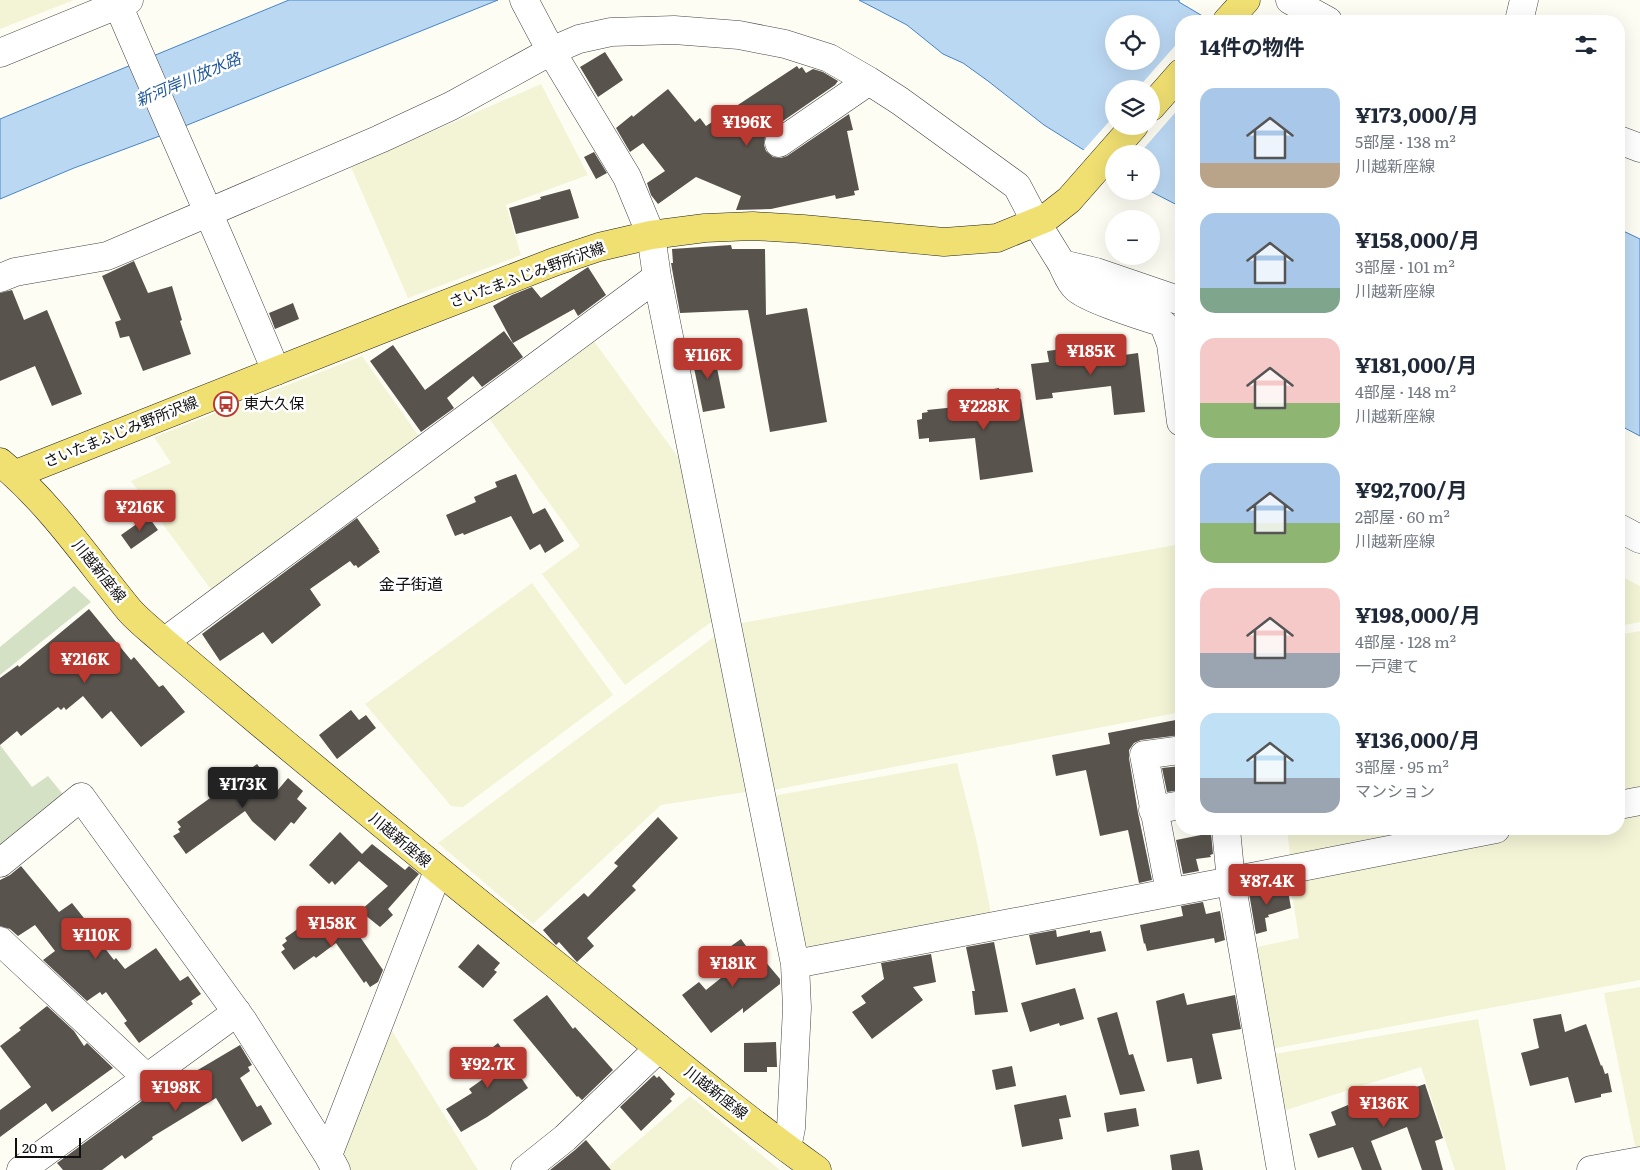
<!DOCTYPE html>
<html lang="ja">
<head>
<meta charset="utf-8">
<style>
  :root { --surface:#fff; --page:#f6f6f7; --text:#1f2937; --muted:#747a83; --accent:#b9382f }
  body { margin:0; font-family:Literata,"Noto Sans JP",serif; background:var(--page); color:var(--text); height:100vh; display:flex; flex-direction:column; font-size:19px; white-space:nowrap }
  * { box-sizing:border-box; margin:0 }
  p { font-size:16px; color:var(--muted) }
  .icon { flex:none; width:28px; height:28px; fill:none; stroke:currentColor; stroke-width:2; stroke-linecap:round; stroke-linejoin:round }
  .map { position:relative; flex:1; overflow:hidden }
  .sheet { position:absolute; left:1175px; top:15px; width:450px; height:820px; display:flex; flex-direction:column; background:var(--surface); border-radius:20px; box-shadow:0 5px 20px #0002 }
  .sheet>* { flex:none }
  .tools { position:absolute; left:1105px; top:15px; display:grid; gap:10px }
  .tools a { display:grid; place-items:center; width:55px; height:55px; border-radius:50%; background:var(--surface); box-shadow:0 5px 20px #0002; font-size:25px }
  .scale { position:absolute; left:15px; bottom:12px; width:66px; box-sizing:border-box; padding-left:5px; border:2px solid #101010; border-top:0; font-size:14px; line-height:18px; white-space:nowrap; color:#101010; -webkit-text-stroke:4px #fff; paint-order:stroke }
  .price { position:absolute; translate:-50% -42px; padding:0 11px; border-radius:5px; background:var(--accent); color:#fff; font-size:16px; line-height:32px; filter:drop-shadow(0 1px 2px #0008) }
  .price::after { content:''; position:absolute; left:50%; top:30px; width:15px; height:11px; margin-left:-8px; background:inherit; clip-path:polygon(0 0,100% 0,50% 100%) }
  .price.active { background:#222; color:#fff }
  ul { padding:0; list-style:none }
  li { display:flex; align-items:center; gap:15px; height:125px; padding:0 25px }
  li span { display:grid; place-items:center; flex:none; width:140px; height:100px; border-radius:15px; color:#555 }
  li>.icon { margin-inline-start:auto }
  span .icon { width:60px; height:60px; fill:#fffc; stroke-width:1 }
  li b { font-size:21px }
  h2 { display:flex; justify-content:space-between; align-items:center; height:60px; padding:0 25px; font-size:21px }
  .map>svg:first-child { display:block }
</style>
</head>
<body>
<div class="map">
<svg width="1640" height="1170" viewBox="0 0 1640 1170">
  <rect width="100%" height="100%" fill="#fefdf4"/>
  <path fill="#f3f4d5" d="M0,0H74L0,29Z
    M541,84L588,175L506,205L521,255L408,298L351,167Z
    M591,337L686,468L714,620L625,685L542,574L580,546L486,414Z
    M362,356L421,439L212,591L131,481L171,463L154,437Z
    M1181,544V712L768,791L736,624Z
    M1619,575L1640,586V622L1619,626Z
    M532,583L613,695L463,807L451,806L365,704Z
    M722,631L752,791L661,805L533,924L438,843Z
    M1640,631V798L1619,802V635Z
    M957,763L976,838L992,918L810,954L798,944L767,797Z
    M1640,810V980L1271,1049L1253,948L1299,938L1289,877L1541,829H1619V814Z
    M1287,829H1480L1291,865Z
    M1640,987V1150L1636,1151L1604,993Z
    M1478,1019L1506,1170H1455L1421,1067L1280,1112L1269,1055Z
    M392,1031L478,1170H348L342,1151Z
    M690,1096L780,1170H604Z"/>
  <path fill="#d4e1c5" d="M74,586L91,602L0,675V647Z
    M0,745L32,787L48,776L66,798L0,855Z"/>
  <path fill="#bbd8f3" stroke="#4685c6" fill-rule="evenodd" d="M289,0H498L165,134L74,168L0,199V119Z
    M859,0H1179V2L1211,21H1181V207L1150,191H1151V154H1114V169L1044,125L988,81L963,63L943,54L907,25ZM1114,24H1151V61H1114ZM1114,89H1151V126H1114Z
    M1619,229L1640,239V436L1619,425Z"/>
  <path fill="#fefdf4" d="M1181,39V106L1139,154H1114V171L1082,152L1114,116V126H1151V89H1137Z"/>
  <path fill="#58534d" d="M605,52L623,80L598,97L580,67Z
    M797,66L799,69L802,67L806,73L813,69L823,72L838,81L835,85L770,130L765,137L764,145L766,151L773,157L781,158L787,156L849,114L853,130L847,131L859,190L854,191L855,195L836,199L835,195L771,209L736,210L741,196L696,177L658,204L651,195L647,183L665,171L643,143L630,152L616,128L632,115L633,117L668,89L695,122L700,118L706,126Z
    M594,152L607,173L596,179L584,157Z
    M570,189L579,218L516,234L509,208L541,199L540,197Z
    M731,245L732,249H765L766,315L807,308L827,422L770,432L748,310L680,313L671,263H673L672,249Z
    M134,261L148,293L172,286L182,320L180,321L191,354L143,371L129,336L120,338L115,322L121,320L102,276Z
    M588,267L606,295L578,316L574,309L513,343L493,306L512,295L532,287L541,298Z
    M12,290L24,320L47,310L82,394L52,406L35,366L0,381V293Z
    M293,303L299,319L275,329L269,313Z
    M504,331L523,357L482,387L473,376L447,398L454,408L421,432L370,361L393,345L425,390Z
    M1101,344L1103,358L1138,353L1145,412L1114,415L1111,386L1052,393L1053,398L1036,400L1031,364L1049,362L1047,351Z
    M713,348L725,408L703,412L691,353Z
    M999,388L1001,401L1021,399L1033,472L980,480L975,438L929,442V438L919,439L917,420L922,419V413L928,412L927,410L956,407L955,391L973,389V393Z
    M516,474L533,514L545,508L564,541L545,553L540,544L530,550L511,516L464,535L463,533L455,536L446,515L476,502L474,497L497,487L495,482Z
    M148,516L158,530L131,549L121,535Z
    M357,518L379,549H378L380,552L358,568L356,565L354,566L350,561L310,589L321,605L272,644L263,632L220,661L202,634Z
    M89,609L131,660L134,657L159,687L163,685L185,712L141,747L111,711L102,719L83,696L66,710L64,707L61,710L58,707L21,736L17,731L0,745V678L18,665L19,667Z
    M351,710L359,720L366,715L376,728L337,759L319,735Z
    M1181,719V735L1141,740L1134,743L1129,750V758L1138,813L1152,880L1139,883L1128,830L1100,836L1086,770L1056,776L1052,755L1110,744L1108,733Z
    M257,764L277,791L288,778L303,791L297,799L307,808L294,824L291,822L275,841L252,821L245,811L186,854L173,836L180,832L178,829L181,827L177,822Z
    M1181,766V790L1167,792L1162,768Z
    M658,817L678,838L632,886L636,890L587,938L594,946L577,962L559,942L556,945L543,930L584,893L588,897L618,866L614,863Z
    M340,832L362,854L372,844L405,870L409,866L419,874L388,909L393,915L380,927L360,911L388,886L359,861L335,885L332,881L329,884L309,865Z
    M1211,833L1213,854L1210,855L1211,857L1196,859L1199,871L1183,874L1176,840Z
    M21,866L59,912L72,903L91,927L89,928L114,960L116,958L125,969L156,948L180,981L188,976L201,994L191,1001L193,1004L139,1043L124,1023L127,1021L106,992L102,995L100,992L87,1001L43,960L55,951L35,925L18,936L10,929L0,926V880L10,875Z
    M1275,888L1276,894L1288,891L1291,908L1268,915L1269,917L1265,918L1267,931L1256,934L1249,893Z
    M1203,902L1206,914L1220,911L1225,940L1215,943L1214,938L1147,951L1145,943L1144,944L1140,925L1183,916L1181,906Z
    M317,915L332,936L349,921L383,970L378,982L370,987L366,981L364,983L336,943L316,958L314,956L294,970L281,952L285,949L282,945L287,941L285,938Z
    M1056,930L1057,937L1090,930V933L1101,931L1106,951L1036,965L1029,935Z
    M741,939L759,964L764,960L780,979V984L743,1013V1008L711,1033L682,995L699,982L706,990L731,970L720,954Z
    M994,942L1008,1012L975,1015L972,991H975L966,947Z
    M478,944L500,963L494,970L497,972L483,988L458,967Z
    M931,954L936,982L913,987L923,1000L872,1039L852,1012L866,1003L861,996L884,979L881,963Z
    M1075,988L1084,1019L1060,1026L1059,1023L1030,1032L1021,1003Z
    M1184,993L1187,1005L1235,995L1241,1029L1212,1034L1222,1079L1197,1084L1192,1058L1167,1062L1156,1001Z
    M547,995L573,1029L575,1027L613,1070L582,1100L578,1096L577,1097L513,1020Z
    M47,1006L74,1031L84,1046L87,1043L113,1068L52,1112L46,1103L0,1137V1110L31,1087L0,1046L21,1030L19,1028Z
    M1117,1012L1129,1055L1133,1054L1145,1091L1120,1095L1097,1018Z
    M1561,1014L1565,1032L1586,1024L1601,1066L1602,1065L1605,1074L1608,1073L1612,1092L1601,1094V1097L1575,1103L1568,1077L1530,1086L1521,1053L1539,1048L1533,1019Z
    M776,1042L777,1067H767V1072H744V1043Z
    M498,1043L528,1088L487,1117L461,1132L446,1109L472,1093L469,1089L483,1079L472,1064Z
    M240,1045L252,1065L248,1067L250,1071L240,1078L257,1107L261,1105L272,1124L242,1142L216,1098L152,1137L153,1139L125,1159L122,1155L102,1170H63L57,1163L161,1087L190,1072L191,1074Z
    M1012,1066L1016,1086L996,1090L992,1070Z
    M654,1075L657,1078L659,1076L675,1094L670,1099L672,1101L641,1131L620,1107Z
    M1425,1084L1443,1138L1435,1141L1443,1170H1422L1407,1127L1371,1141L1382,1170H1362L1353,1147L1318,1158L1309,1134L1336,1125L1331,1112L1348,1105L1349,1108L1382,1095L1383,1098Z
    M1066,1095L1071,1117L1059,1119L1063,1139L1022,1147L1014,1105Z
    M1136,1108L1139,1126L1107,1132L1104,1113Z
    M586,1140L611,1170H550L575,1150Z
    M1199,1150L1203,1170H1172L1170,1155Z"/>
  <g fill="none" stroke-linecap="round" stroke-linejoin="round">
    <defs>
      <path id="minor" d="M116,0C169,124 224,246 276,371
        M524,0L551,51L627,177L651,235L657,277L795,964L797,1008L791,1128L787,1148
        M1290,0L1328,21
        M1519,21L1524,0
        M0,53L129,0
        M1619,140L1640,148
        M779,143L869,81
        M1062,264C1066,272 1069,282 1076,288C1087,299 1142,316 1160,322L1164,325L1171,344L1181,422
        M0,278L15,272L107,256L380,139L451,106L551,51L579,39L611,32L674,30L739,35L785,44L829,58L869,81L900,101L1017,186L1036,222L1062,264L1096,272L1181,301
        M1619,528L1640,539
        M164,642L657,277
        M1619,805L1640,801
        M1153,810L1181,805
        M1226,829L1231,881L1281,1170
        M0,863L81,797L243,1021L328,1155L336,1170
        M1170,892L1144,755L1181,750
        M0,941L147,1078
        M795,964L1231,881L1496,829
        M328,1155L438,871
        M21,1170L237,1012
        M525,1170L565,1138L659,1048
        M1591,1170L1640,1161"/>
      <path id="major" d="M1227,21L1246,0
        M1151,107L1181,73
        M0,462C51,504 88,560 130,611C140,622 153,632 164,642C295,753 427,862 561,969C646,1037 729,1107 817,1170
        M16,474L405,320L554,262L599,247L651,235L705,228L753,226L803,229L944,242L997,238L1046,218L1069,200L1134,126"/>
    </defs>
    <use href="#minor" stroke="#434343" stroke-width="29"/>
    <use href="#major" stroke="#212121" stroke-width="29"/>
    <use href="#minor" stroke="#fff" stroke-width="28"/>
    <use href="#major" stroke="#f0e072" stroke-width="28"/>
  </g>
  <defs>
    <symbol id="bus-ring" viewBox="-11 -11 22 22"><circle r="9.5" fill="#fff" stroke="#b9382f" stroke-width="1.5"/><path d="M-5-6H5V4H4V6H2V4H-2V6H-4V4H-5ZM-3.5-4V0h7V-4ZM-3.5 1.2v1.5H-2V1.2ZM2 1.2v1.5H3.5V1.2Z" fill="#b9382f"/></symbol>
  </defs>
  <g fill-rule="evenodd">
    <use href="#bus-ring" x="212" y="390" width="28" height="28"/>
  </g>
  <g text-anchor="middle" stroke-width="5" stroke-linejoin="round" paint-order="stroke">
    <g font-size="15" fill="#101010" stroke="#fff">
      <text transform="translate(527 275) rotate(-20)" y="5">さいたまふじみ野所沢線</text>
      <text transform="translate(121 432) rotate(-22)" y="5">さいたまふじみ野所沢線</text>
      <text transform="translate(99 571) rotate(51)" y="5">川越新座線</text>
      <text transform="translate(400 840) rotate(40)" y="5">川越新座線</text>
      <text transform="translate(716 1093) rotate(38)" y="5">川越新座線</text>
    </g>
    <g font-size="15" fill="#101010" stroke="#fff" text-anchor="start">
      <text x="244" y="409">東大久保</text>
    </g>
    <g font-size="16" font-style="italic" fill="#1f589c" stroke="#fff">
      <text transform="translate(188 79) rotate(-23)" y="6">新河岸川放水路</text>
    </g>
    <g font-size="16" fill="#101010" stroke="#fff">
      <text x="411" y="590">金子街道</text>
    </g>
  </g>
</svg>
<div class="tools">
<a><svg class="icon" aria-label="locate" viewBox="0 0 24 24"><circle cx="12" cy="12" r="6"/><path d="M12 2v4M12 18v4M2 12h4M18 12h4"/></svg></a>
<a><svg class="icon" aria-label="layers" viewBox="0 0 24 24"><path d="M12 4l9 5-9 5-9-5zM3 14l9 5 9-5"/></svg></a>
<a>+</a>
<a>−</a>
</div>
<div class="scale">20 m</div>
<b class="price" style="left:747px;top:147px">¥196K</b>
<b class="price" style="left:1091px;top:376px">¥185K</b>
<b class="price" style="left:708px;top:380px">¥116K</b>
<b class="price" style="left:984px;top:431px">¥228K</b>
<b class="price" style="left:140px;top:532px">¥216K</b>
<b class="price" style="left:85px;top:684px">¥216K</b>
<b class="price active" style="left:243px;top:809px">¥173K</b>
<b class="price" style="left:1267px;top:906px">¥87.4K</b>
<b class="price" style="left:332px;top:948px">¥158K</b>
<b class="price" style="left:96px;top:960px">¥110K</b>
<b class="price" style="left:733px;top:988px">¥181K</b>
<b class="price" style="left:488px;top:1089px">¥92.7K</b>
<b class="price" style="left:176px;top:1112px">¥198K</b>
<b class="price" style="left:1384px;top:1128px">¥136K</b>
<section class="sheet">
<h2>14件の物件<svg class="icon" aria-label="filters" viewBox="0 0 24 24"><path d="M4 7h16M4 17h16"/><circle cx="9" cy="7" r="2"/><circle cx="15" cy="17" r="2"/></svg></h2>
<ul>
<li><span style="background:linear-gradient(#a9c7e8 75%,#b9a48a 0)"><svg class="icon" aria-label="home" viewBox="0 0 24 24"><path d="M3 11l9-7 9 7M6 9v11h12V9"/></svg></span><div><b>¥173,000/月</b><p>5部屋 · 138 m²</p><p>川越新座線</p></div></li>
<li><span style="background:linear-gradient(#a9c7e8 75%,#7fa58c 0)"><svg class="icon" aria-label="home" viewBox="0 0 24 24"><path d="M3 11l9-7 9 7M6 9v11h12V9"/></svg></span><div><b>¥158,000/月</b><p>3部屋 · 101 m²</p><p>川越新座線</p></div></li>
<li><span style="background:linear-gradient(#f6c9c9 65%,#8fb573 0)"><svg class="icon" aria-label="home" viewBox="0 0 24 24"><path d="M3 11l9-7 9 7M6 9v11h12V9"/></svg></span><div><b>¥181,000/月</b><p>4部屋 · 148 m²</p><p>川越新座線</p></div></li>
<li><span style="background:linear-gradient(#a9c7e8 60%,#8fb573 0)"><svg class="icon" aria-label="home" viewBox="0 0 24 24"><path d="M3 11l9-7 9 7M6 9v11h12V9"/></svg></span><div><b>¥92,700/月</b><p>2部屋 · 60 m²</p><p>川越新座線</p></div></li>
<li><span style="background:linear-gradient(#f6c9c9 65%,#9aa5b1 0)"><svg class="icon" aria-label="home" viewBox="0 0 24 24"><path d="M3 11l9-7 9 7M6 9v11h12V9"/></svg></span><div><b>¥198,000/月</b><p>4部屋 · 128 m²</p><p>一戸建て</p></div></li>
<li><span style="background:linear-gradient(#bfe0f5 65%,#9aa5b1 0)"><svg class="icon" aria-label="home" viewBox="0 0 24 24"><path d="M3 11l9-7 9 7M6 9v11h12V9"/></svg></span><div><b>¥136,000/月</b><p>3部屋 · 95 m²</p><p>マンション</p></div></li>
</ul>
</section>
</div>
</body>
</html>
